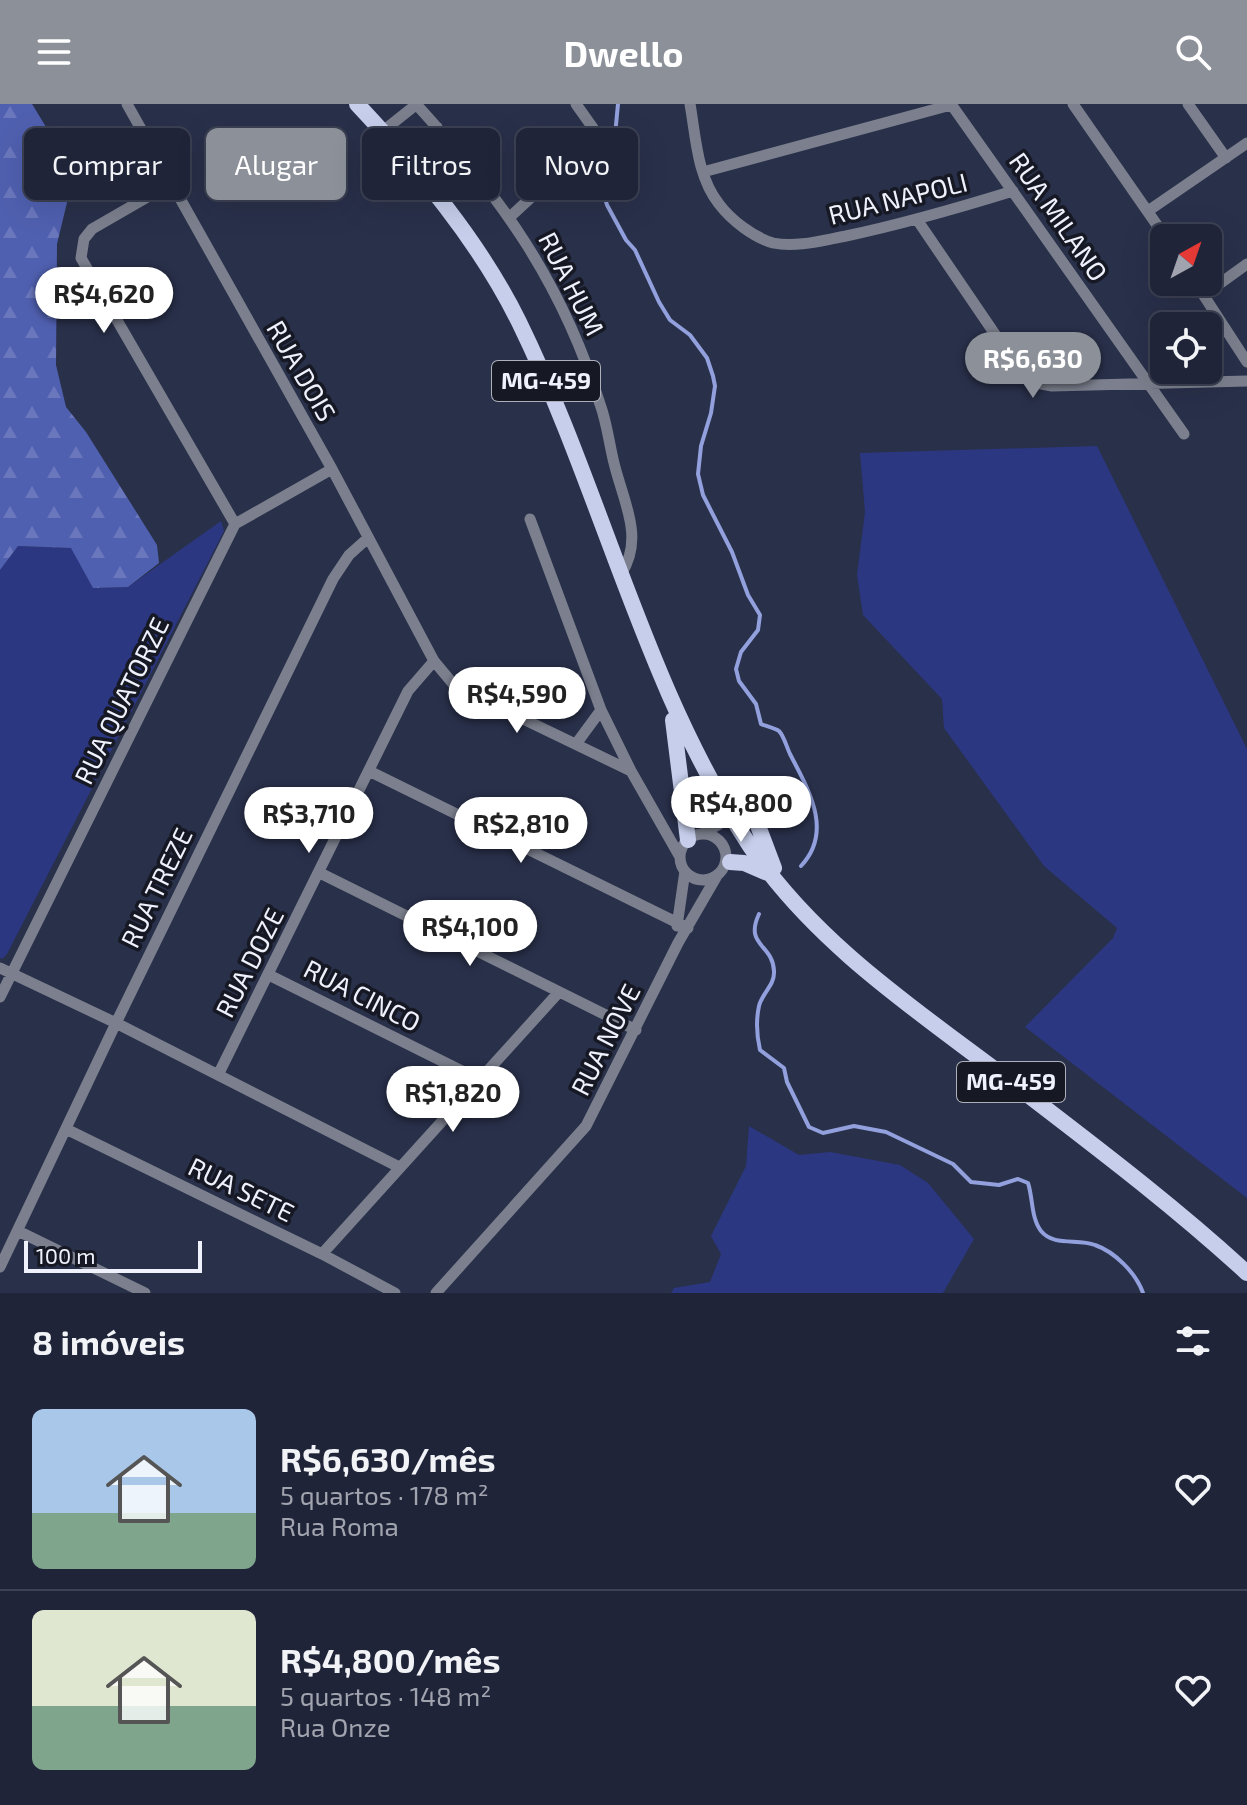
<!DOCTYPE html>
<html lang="pt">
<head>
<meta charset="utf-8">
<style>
  :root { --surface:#1f2438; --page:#2c3043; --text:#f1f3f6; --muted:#a1a4ae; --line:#3c4153; --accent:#8c9099 }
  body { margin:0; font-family:"Exo 2",sans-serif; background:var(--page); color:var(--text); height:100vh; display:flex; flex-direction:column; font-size:30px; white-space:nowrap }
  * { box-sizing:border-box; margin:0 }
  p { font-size:26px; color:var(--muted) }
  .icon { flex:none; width:44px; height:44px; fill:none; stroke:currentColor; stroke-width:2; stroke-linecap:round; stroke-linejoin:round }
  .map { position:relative; height:1189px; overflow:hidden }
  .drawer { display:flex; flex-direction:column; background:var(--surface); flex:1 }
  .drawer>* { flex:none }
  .hud { position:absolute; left:24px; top:24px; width:800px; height:72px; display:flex; gap:16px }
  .needle { width:52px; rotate:40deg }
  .controls { position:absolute; left:1150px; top:120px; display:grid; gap:16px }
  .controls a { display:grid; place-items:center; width:72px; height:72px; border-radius:12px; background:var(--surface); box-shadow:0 8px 32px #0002,0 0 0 2px var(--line); font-size:40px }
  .scale { position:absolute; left:24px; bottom:20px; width:178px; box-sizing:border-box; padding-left:8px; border:4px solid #eff2fc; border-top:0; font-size:22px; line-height:28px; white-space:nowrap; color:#eff2fc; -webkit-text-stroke:6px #161924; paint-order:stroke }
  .price { position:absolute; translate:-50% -68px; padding:0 18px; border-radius:28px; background:#fff; color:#222; font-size:26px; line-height:52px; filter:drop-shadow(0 2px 4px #0008) }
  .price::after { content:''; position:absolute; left:50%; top:48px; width:24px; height:18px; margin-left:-12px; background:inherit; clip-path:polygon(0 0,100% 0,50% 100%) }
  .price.current { background:var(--accent); color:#fff }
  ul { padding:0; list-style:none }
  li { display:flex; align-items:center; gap:24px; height:200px; padding:0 32px }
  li+li { border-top:2px solid var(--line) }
  li span { display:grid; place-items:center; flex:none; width:224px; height:160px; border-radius:12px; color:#555 }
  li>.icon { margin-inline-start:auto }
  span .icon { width:96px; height:96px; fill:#fffc; stroke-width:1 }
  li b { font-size:34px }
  h2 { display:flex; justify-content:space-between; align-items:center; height:96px; padding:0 32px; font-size:34px }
  .pill { padding:0 28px; border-radius:12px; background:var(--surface); box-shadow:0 8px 32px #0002,0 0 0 2px var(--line); font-size:28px; line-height:72px }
  .pill.current { background:var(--accent); color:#fff }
  header { display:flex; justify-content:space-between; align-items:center; height:104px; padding:0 32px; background:var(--accent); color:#fff; font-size:36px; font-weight:700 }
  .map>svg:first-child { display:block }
</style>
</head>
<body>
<header><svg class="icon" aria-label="menu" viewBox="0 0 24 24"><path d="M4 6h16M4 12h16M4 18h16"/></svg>Dwello<svg class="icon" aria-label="search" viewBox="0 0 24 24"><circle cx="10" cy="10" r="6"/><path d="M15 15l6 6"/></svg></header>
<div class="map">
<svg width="1247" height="1189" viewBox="0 0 1247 1189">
  <defs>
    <pattern id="forest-firs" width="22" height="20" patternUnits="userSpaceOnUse" patternTransform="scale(2)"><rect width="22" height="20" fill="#5060b0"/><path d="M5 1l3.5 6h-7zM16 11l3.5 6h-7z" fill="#6a77bc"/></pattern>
  </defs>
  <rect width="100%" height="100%" fill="#29304a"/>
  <path fill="#2c3781" d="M1097,342L1247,645V1094L1025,923L1113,834L1117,824L1044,762L944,624L942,595L863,511L857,471L865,408L860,349Z
    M221,417L224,427L7,850L2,855L0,854V466L18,442L72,444L93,484L128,483Z
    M749,1022L799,1051L830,1048L900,1061L928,1079L974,1135L943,1189H671L674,1184L710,1178L721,1150L711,1132L746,1062Z"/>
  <path fill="url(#forest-firs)" d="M0,0H32L57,41L70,86L57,140L56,261L66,303L86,328L157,441L159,459L128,483L93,484L71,444L18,442L0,466Z"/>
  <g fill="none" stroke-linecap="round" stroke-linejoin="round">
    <path stroke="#92a0dd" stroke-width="4" d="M618,0L613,52L605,66L602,84L607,101L626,136L635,146L659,198L670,216L690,231L707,254L713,272L715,282L711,309L701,342L698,370L703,391L732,448L748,491L760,511L758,526L741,548L736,565L739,577L756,600L761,620C765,622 775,624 779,627C784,632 787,644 790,650C808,685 834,727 801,762
      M759,810C744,842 773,840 774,867C775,881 762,889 759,902C756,916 757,933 760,946L784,964L787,978L809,1023L823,1029L854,1022L886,1028L953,1060L971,1078L999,1081L1018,1075L1028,1079C1033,1094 1031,1114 1041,1127C1054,1143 1078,1134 1095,1141C1115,1148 1136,1169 1143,1189"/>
    <path stroke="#7c808e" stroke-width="11" d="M127,0L332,365L434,557L454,581L465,587L631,667
      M416,0C501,93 562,178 600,300C607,319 609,339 614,359C623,397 645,434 621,470
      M690,0C696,34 697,72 719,100C731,116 753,133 773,139C796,144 824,136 846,132C903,120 958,104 1013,87
      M951,0L1184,330
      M1073,0L1166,134
      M1188,0L1226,54
      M383,27L417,0
      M405,52L437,23
      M703,68L951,1
      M170,80L92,125L84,135L81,154L235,420
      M1148,107L1247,39
      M510,113L592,37L593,24L576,0
      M918,117L1020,267L1036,279L1052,282L1247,277
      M1195,178L1247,258
      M1204,191L1247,160
      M530,415L601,606L631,667L680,753
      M576,640L601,606
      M369,667L688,824
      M701,730L718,721L725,711L735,707
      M680 753a23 23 0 1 1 46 0a23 23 0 1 1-46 0Z
      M320,769L636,926
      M677,822L685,767
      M0,864L116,919L399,1063
      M269,871L478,975
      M0,893L235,420L332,365
      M218,971L408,587L434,557
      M66,1025L322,1150L395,1189
      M18,1127L145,1189
      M322,1150L559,888
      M0,1163L116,919L333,475L349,451L368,434
      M436,1189L586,1022L678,839L718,770"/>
    <path stroke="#c6ceeb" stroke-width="16" d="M357,0C419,66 479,137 519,218C603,390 644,581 750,742C814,838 916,906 1006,974C1088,1037 1171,1099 1247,1169
      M673,616L688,736
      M719,683L751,711
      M757,719L774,764
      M730,758L744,759L770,770"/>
  </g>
  <g text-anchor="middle" stroke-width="7" stroke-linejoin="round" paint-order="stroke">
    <g fill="#161924" stroke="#aeb1bb" stroke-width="2">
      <rect x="492" y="257" width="108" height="40" rx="6"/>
      <rect x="957" y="958" width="108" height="40" rx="6"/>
    </g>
    <g font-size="24" font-weight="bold" fill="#eff2fc">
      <text x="546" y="285">MG-459</text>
      <text x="1011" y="986">MG-459</text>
    </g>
    <g font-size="26" fill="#eff2fc" stroke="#161924">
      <text transform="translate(898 95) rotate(-14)" y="9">RUA NAPOLI</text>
      <text transform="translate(1058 113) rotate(55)" y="9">RUA MILANO</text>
      <text transform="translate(571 180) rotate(63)" y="9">RUA HUM</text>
      <text transform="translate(301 267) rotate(60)" y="9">RUA DOIS</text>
      <text transform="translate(122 597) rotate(-64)" y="9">RUA QUATORZE</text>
      <text transform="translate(157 784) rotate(-64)" y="9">RUA TREZE</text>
      <text transform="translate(250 859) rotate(-63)" y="9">RUA DOZE</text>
      <text transform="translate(362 892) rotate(27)" y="9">RUA CINCO</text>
      <text transform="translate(606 936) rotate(-63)" y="9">RUA NOVE</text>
      <text transform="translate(241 1086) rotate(26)" y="9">RUA SETE</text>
    </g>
  </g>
</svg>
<div class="controls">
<a><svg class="needle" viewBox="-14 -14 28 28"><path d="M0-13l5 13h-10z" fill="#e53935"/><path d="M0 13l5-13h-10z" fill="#a1a4ae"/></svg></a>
<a><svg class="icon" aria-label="locate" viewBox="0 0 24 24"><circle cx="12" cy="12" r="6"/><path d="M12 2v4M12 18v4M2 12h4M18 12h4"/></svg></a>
</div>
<div class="scale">100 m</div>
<b class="price" style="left:104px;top:231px">R$4,620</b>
<b class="price current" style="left:1033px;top:296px">R$6,630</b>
<b class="price" style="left:517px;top:631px">R$4,590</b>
<b class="price" style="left:741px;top:740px">R$4,800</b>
<b class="price" style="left:309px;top:751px">R$3,710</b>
<b class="price" style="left:521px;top:761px">R$2,810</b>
<b class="price" style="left:470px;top:864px">R$4,100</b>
<b class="price" style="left:453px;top:1030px">R$1,820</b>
<div class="hud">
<a class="pill">Comprar</a>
<a class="pill current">Alugar</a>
<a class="pill">Filtros</a>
<a class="pill">Novo</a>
</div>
</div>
<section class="drawer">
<h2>8 imóveis<svg class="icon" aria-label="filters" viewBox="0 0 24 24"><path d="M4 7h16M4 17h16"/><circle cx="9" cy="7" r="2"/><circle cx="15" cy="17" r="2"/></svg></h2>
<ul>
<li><span style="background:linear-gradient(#a9c7e8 65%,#7fa58c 0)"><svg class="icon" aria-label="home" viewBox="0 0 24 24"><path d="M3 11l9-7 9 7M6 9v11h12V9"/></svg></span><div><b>R$6,630/mês</b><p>5 quartos · 178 m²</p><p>Rua Roma</p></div><svg class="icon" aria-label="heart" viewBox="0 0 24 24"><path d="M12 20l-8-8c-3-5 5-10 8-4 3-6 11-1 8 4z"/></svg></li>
<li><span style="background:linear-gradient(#dfe7d0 60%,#7fa58c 0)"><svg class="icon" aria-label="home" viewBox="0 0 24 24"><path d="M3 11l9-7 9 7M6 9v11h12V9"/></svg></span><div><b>R$4,800/mês</b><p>5 quartos · 148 m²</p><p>Rua Onze</p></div><svg class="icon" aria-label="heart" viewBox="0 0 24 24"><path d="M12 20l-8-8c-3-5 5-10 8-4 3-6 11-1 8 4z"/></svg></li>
</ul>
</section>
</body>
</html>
